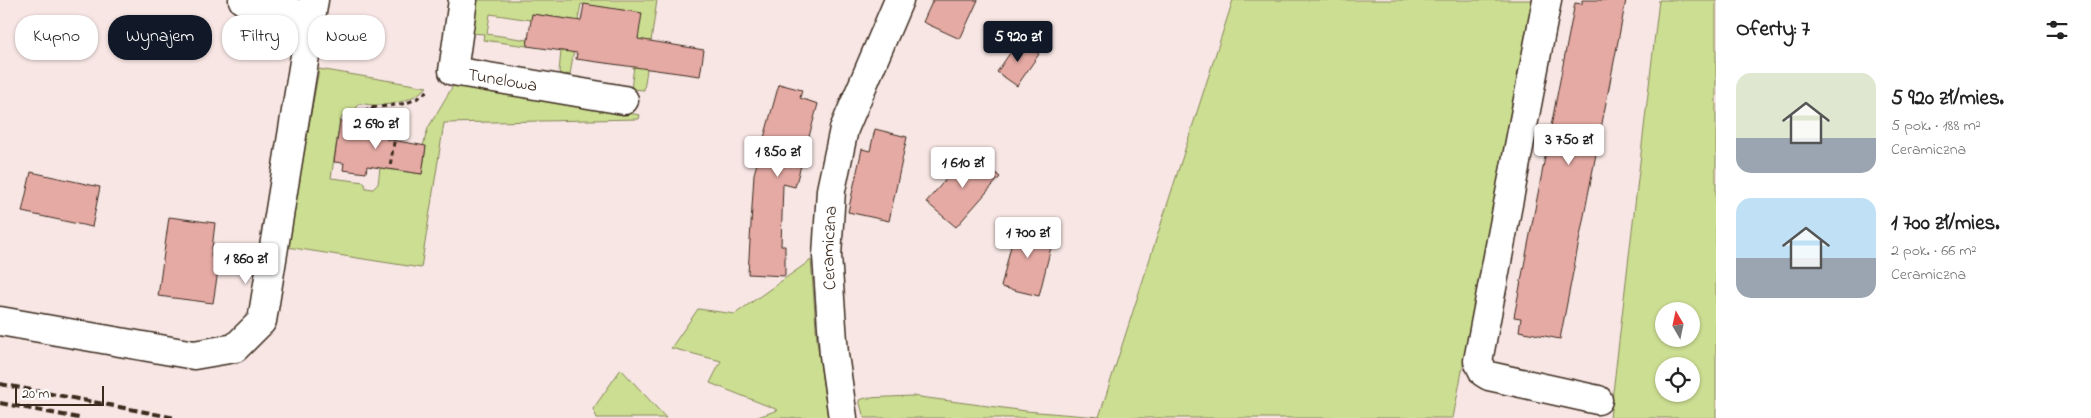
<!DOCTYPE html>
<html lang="pl">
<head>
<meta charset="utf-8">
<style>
  :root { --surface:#fff; --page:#f6f6f6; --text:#222; --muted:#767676; --accent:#111827 }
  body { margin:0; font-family:"Indie Flower",sans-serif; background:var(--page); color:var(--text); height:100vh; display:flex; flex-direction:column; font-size:19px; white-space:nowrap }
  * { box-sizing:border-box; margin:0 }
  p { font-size:16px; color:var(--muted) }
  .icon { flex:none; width:28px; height:28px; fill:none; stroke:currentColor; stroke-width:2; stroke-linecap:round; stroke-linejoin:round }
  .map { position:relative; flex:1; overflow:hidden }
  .sheet { display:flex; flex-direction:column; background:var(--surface); width:375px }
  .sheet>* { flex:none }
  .banner { position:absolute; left:15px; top:15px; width:475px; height:45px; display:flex; gap:10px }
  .needle { width:32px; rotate:351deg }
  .controls { position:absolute; left:1655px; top:302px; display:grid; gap:10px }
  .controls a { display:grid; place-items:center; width:45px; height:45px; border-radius:50%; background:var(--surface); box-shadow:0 1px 4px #0004; font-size:25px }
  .scale { position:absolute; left:15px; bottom:12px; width:89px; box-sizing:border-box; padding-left:5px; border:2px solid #3b2a1e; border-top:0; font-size:14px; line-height:18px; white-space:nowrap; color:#3b2a1e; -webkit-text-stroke:4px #fff; paint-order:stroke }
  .price { position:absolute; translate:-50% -42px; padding:0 11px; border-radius:5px; background:#fff; color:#222; font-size:16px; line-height:32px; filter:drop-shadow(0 1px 2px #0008) }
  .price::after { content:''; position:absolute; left:50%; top:30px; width:15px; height:11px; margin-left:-8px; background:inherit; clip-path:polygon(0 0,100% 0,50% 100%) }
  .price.active { background:var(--accent); color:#fff }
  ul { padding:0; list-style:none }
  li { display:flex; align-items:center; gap:15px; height:125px; padding:0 20px }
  li span { display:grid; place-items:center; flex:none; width:140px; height:100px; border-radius:15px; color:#555 }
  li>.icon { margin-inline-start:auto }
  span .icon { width:60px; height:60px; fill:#fffc; stroke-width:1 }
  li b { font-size:21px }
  h2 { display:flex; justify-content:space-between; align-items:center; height:60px; padding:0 20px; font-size:21px }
  .chip { padding:0 18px; border-radius:20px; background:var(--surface); box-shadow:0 1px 4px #0004; font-size:18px; line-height:45px }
  .chip.active { background:var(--accent); color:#fff }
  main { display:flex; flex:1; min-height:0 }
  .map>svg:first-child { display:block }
</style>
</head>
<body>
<main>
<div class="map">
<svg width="1716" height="418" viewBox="0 0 1716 418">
  <rect width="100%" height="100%" fill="#f7e6e4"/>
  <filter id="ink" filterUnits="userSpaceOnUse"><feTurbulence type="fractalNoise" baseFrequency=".02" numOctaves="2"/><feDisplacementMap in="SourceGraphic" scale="10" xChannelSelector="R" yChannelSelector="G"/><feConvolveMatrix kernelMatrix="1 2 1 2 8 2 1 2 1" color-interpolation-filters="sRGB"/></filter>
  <g filter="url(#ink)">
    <path fill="#ccde92" stroke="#848458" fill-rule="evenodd" d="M475,0H657L644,90L631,89L641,13L581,4L577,26L568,19L532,14L531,20L490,14L487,34L528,40L527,46L483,40L484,34L470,33Z
      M1233,0H1533L1453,418H864L859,400L866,398L912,396L1026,411L1099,417Z
      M1659,0H1716V418H1610ZM1664,311H1691V339H1664ZM1664,366H1691V394H1664Z
      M577,29L570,75L566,74L565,78L559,72L561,51H564Z
      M319,69L427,87C414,100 392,106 374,105C368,105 363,103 358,104L355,113L342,117L340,121L331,178L364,182L366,188L373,189L378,184L380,168L422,174L426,147L423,146L428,128L454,84L640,115L639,119L444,123L421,268L287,247Z
      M811,260L817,341L828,418H755L778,410L710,383L721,361L671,348L698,309L735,314Z
      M621,369L666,418H597L593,409Z"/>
    <path fill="#e5aaa4" stroke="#3b2a1e" d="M933,0H978L960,39L923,22Z
      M1582,0H1626L1560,339L1519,331L1521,318L1514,317L1575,3L1582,4Z
      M584,4L642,13L638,39L704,50L700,76L576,59L577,53L527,46L532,14L581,21Z
      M1019,40L1039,54L1017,86L997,72Z
      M779,84L802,90L800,98L818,104L795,187L783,184L781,246H785V276L748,274L754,174Z
      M340,121L388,127L386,139L426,146L422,174L367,166L366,173L343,170L344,163L334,162Z
      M875,129L907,137L889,221L848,212L862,149L870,151Z
      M971,151L1000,177L956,227L926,202Z
      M31,172L100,187L92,227L22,212Z
      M169,217L215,223L211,257L220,258L213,303L158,296Z
      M1017,221L1055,231L1039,296L1001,287Z"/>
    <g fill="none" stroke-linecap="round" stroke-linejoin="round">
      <defs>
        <g id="minor">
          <path d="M243,0L311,17"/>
          <path id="s1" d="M463,0L453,71L624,100"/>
          <path d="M1547,0L1478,361L1484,373L1489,376L1598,400"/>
          <path d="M0,321L194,355L235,348L262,321L314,0"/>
          <path id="s2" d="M843,418L834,355L827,256L831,190L844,129L899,0"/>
        </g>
      </defs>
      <use href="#minor" stroke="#3b2a1e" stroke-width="31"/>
      <path stroke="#3b2a1e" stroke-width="3" stroke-dasharray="5 4" stroke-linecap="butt" d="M371,108L388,121L396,131L390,166
        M364,121L366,110L369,108C390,105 414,107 430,88"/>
      <use href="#minor" stroke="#fff" stroke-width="28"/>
      <path stroke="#3b2a1e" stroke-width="4" stroke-dasharray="8 4" stroke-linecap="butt" d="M0,384L176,418
        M0,403L79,418"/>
    </g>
  </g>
  <g text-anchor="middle" stroke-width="4" stroke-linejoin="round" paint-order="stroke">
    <g font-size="18" fill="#3b2a1e" stroke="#fff">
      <text dy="6" stroke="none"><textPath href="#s1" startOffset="122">Tunelowa</textPath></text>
      <text dy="6" stroke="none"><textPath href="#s2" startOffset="171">Ceramiczna</textPath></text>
    </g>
  </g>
</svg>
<div class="controls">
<a><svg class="needle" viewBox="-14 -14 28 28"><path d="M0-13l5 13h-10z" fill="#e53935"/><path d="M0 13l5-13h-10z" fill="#767676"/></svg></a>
<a><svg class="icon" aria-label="locate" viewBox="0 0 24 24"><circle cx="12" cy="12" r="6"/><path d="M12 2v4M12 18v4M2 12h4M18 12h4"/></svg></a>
</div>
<div class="scale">20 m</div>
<b class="price active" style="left:1018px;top:63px">5 920 zł</b>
<b class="price" style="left:376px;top:150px">2 690 zł</b>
<b class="price" style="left:1569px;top:166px">3 750 zł</b>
<b class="price" style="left:778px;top:178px">1 850 zł</b>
<b class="price" style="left:963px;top:189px">1 610 zł</b>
<b class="price" style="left:1028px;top:259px">1 700 zł</b>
<b class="price" style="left:246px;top:285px">1 860 zł</b>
<div class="banner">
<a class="chip">Kupno</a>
<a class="chip active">Wynajem</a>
<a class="chip">Filtry</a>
<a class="chip">Nowe</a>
</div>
</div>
<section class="sheet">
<h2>Oferty: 7<svg class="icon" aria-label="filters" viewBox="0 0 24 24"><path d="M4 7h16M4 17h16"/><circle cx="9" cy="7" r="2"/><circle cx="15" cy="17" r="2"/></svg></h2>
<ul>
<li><span style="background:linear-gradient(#dfe7d0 65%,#9aa5b1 0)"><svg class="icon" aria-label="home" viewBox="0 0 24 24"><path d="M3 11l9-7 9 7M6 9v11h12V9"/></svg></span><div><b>5 920 zł/mies.</b><p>5 pok. · 188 m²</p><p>Ceramiczna</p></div></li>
<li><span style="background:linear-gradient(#bfe0f5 60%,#9aa5b1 0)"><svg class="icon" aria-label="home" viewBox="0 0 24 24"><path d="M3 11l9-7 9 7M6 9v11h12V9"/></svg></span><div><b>1 700 zł/mies.</b><p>2 pok. · 66 m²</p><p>Ceramiczna</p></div></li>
</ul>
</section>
</main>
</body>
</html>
